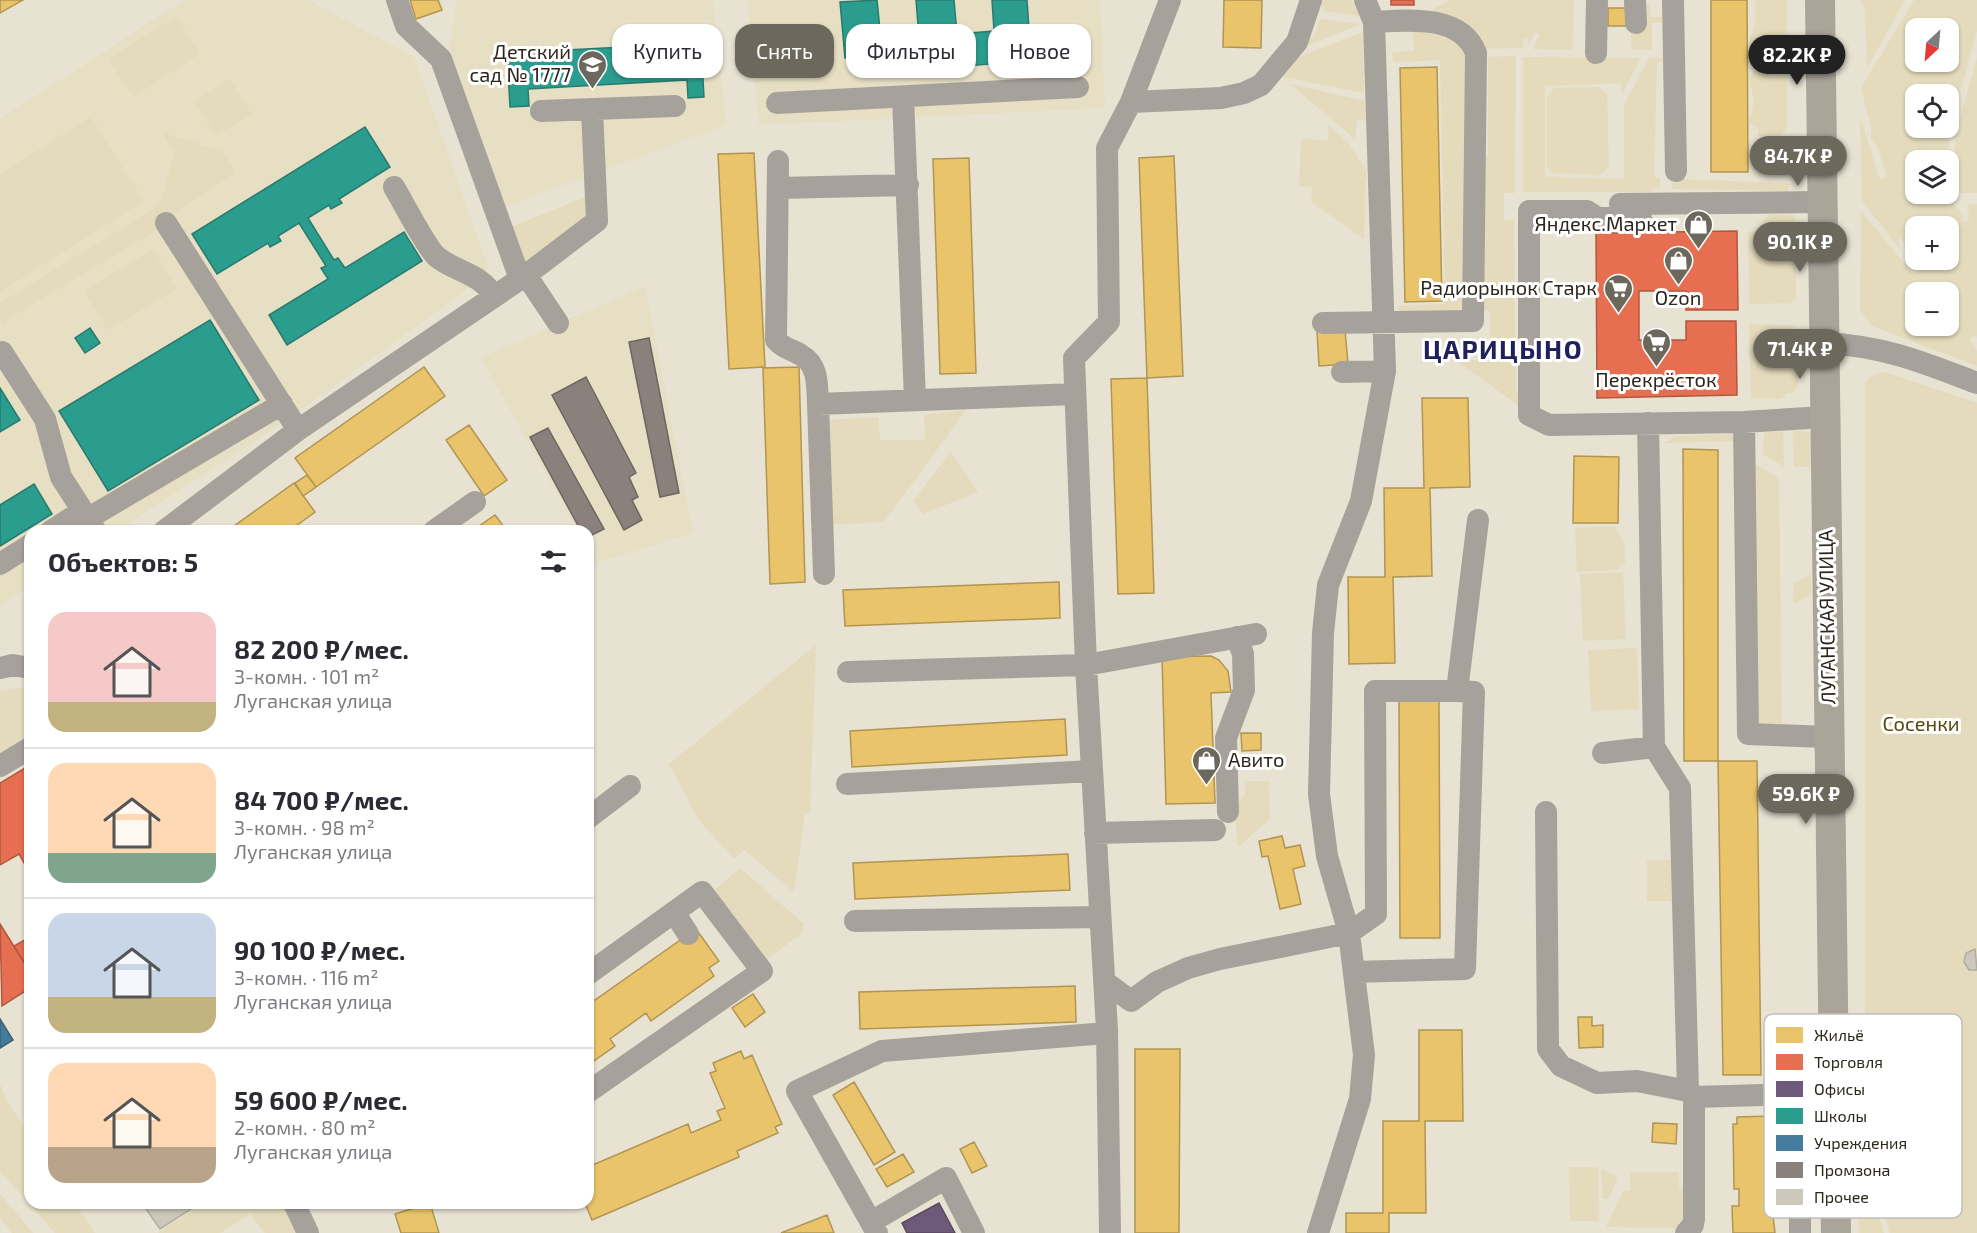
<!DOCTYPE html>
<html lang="ru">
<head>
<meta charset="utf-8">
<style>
  :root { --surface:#fff; --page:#f7f7f7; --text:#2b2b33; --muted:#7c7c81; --line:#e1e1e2; --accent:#6d685c }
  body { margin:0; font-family:"Exo 2",sans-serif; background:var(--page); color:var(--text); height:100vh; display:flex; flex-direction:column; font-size:22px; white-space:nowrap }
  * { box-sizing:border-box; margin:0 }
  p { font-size:20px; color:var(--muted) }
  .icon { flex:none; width:33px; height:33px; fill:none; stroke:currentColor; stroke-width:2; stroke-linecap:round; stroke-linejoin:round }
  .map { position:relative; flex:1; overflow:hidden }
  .details { position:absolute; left:24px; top:525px; width:570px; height:684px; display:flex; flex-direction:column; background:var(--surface); border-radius:18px; box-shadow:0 2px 4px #0004 }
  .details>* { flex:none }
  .guide { position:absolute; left:612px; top:24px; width:570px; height:54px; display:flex; gap:12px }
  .needle { width:39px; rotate:206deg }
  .controls { position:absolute; left:1905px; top:18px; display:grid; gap:12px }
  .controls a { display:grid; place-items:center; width:54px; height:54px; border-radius:12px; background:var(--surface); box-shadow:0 2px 4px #0004; font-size:30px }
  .price { position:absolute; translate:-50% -51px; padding:0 14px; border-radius:21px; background:var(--accent); color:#fff; font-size:20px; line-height:39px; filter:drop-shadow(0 2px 3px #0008) }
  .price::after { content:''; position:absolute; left:50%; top:36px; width:18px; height:14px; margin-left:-9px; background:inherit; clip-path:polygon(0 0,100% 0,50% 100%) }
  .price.on { background:#222; color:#fff }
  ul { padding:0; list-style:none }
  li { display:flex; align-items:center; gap:18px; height:150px; padding:0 24px }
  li+li { border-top:2px solid var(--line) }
  li span { display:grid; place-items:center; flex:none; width:168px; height:120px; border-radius:18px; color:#555 }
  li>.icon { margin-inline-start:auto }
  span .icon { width:72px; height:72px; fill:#fffc; stroke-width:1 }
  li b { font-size:26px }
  h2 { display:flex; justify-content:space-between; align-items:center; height:72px; padding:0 24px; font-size:26px }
  .pill { padding:0 21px; border-radius:18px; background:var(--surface); box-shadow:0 2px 4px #0004; font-size:21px; line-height:54px }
  .pill.on { background:var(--accent); color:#fff }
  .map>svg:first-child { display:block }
</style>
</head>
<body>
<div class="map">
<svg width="1977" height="1233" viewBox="0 0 1977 1233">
  <rect width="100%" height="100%" fill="#e7e2d2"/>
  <path fill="#e6dfc3" d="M184,0H308L414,57L490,273L290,418L117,531H30V586L0,605V119Z
    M457,0H713L726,125L503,207L449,52Z
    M747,0H1100L1105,108L759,125Z
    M645,286L693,533L596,563L588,548V531H578L481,358Z"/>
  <path fill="#e4dbbc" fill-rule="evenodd" d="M1316,0H1352L1360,16L1323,11L1325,6L1315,3Z
    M1449,0H1574L1573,50L1533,49L1540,34L1535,32L1529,45L1527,38L1522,40L1524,48L1482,49L1434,17V9Z
    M1755,0H1787V128L1780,137L1758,136V129L1749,122L1754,102L1749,78L1756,69L1749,42L1755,22Z
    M1860,0H1905L1867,68L1865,8Z
    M1914,0H1977V30L1949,133V169L1948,160H1916V194H1948V197L1963,215L1964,223L1969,219L1968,204H1977V339L1976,334L1969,340L1977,350V366L1872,326L1860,310L1861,211L1913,274L1919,270C1910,258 1910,246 1898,237L1901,250L1862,201L1860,116L1880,180L1887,177L1877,146L1871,139V128L1861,88ZM1948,28V62H1916V28ZM1948,94V128H1916V94ZM1948,226V260H1916V226ZM1916,292H1948V326H1916Z
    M1644,5H1650L1651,17H1662V22L1652,23V50H1631V31Z
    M176,16L200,54L133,97L108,59Z
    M1320,19L1361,24L1294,51L1304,35L1314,38Z
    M1433,30L1464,43L1484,155L1488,157V57L1516,56L1515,193H1504V220L1514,221L1516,392L1523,397V409L1453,358L1490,362V312L1482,309L1468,314L1399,316V306L1445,304L1440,60L1393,62L1392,52L1414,51L1413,31Z
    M1363,32L1364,93L1279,76L1293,59Z
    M1523,57L1641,58L1622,94L1621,83L1545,86V177L1624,179V105L1649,58H1667V61L1657,62L1654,177L1660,178V189H1652V192H1523Z
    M1977,58V193H1955V135Z
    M230,79L252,114L216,136L194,101Z
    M1290,84L1365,101L1366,120H1357L1355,139Z
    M1599,87L1607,94L1609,166L1600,175L1554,173L1547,167V97L1554,88Z
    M91,117L144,201L0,292V174Z
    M1328,125L1349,144L1366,170L1364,239L1311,202L1312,187L1299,186L1301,139L1328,140Z
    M162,132L223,152L236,173L164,219L154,232L9,318L4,326L0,320V303L155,208L163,196L174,153Z
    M1758,143L1780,144L1787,150L1788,176L1758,175Z
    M1672,179L1789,183V191L1672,189Z
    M585,197L587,215L525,262L511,227Z
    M1768,215H1795L1796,300L1790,303L1749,304L1748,232H1756Z
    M153,249L177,289L108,330L84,291Z
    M1749,324L1792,325L1797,329L1798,386L1793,393H1787L1781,399L1751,398Z
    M1884,372L1977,403V1233H1890L1865,1153V383L1870,377Z
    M966,410L884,522L830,525L827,420L878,417L880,440H925L924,415Z
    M1793,430L1812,433L1815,467H1794Z
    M1783,431L1784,466L1763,455L1764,433Z
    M1738,434L1742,441L1665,443L1675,436Z
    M951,452L978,492L923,514L913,501Z
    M1755,464L1779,478L1782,727L1757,726Z
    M1615,526L1625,546V563L1617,570L1577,572L1575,528Z
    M1623,572L1626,639L1583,641L1580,574Z
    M1811,574V595L1793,604L1794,583Z
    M816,645L810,813L805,814L794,892L744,850L734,859L698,819L669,764Z
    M1637,648L1639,709L1591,711L1588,650Z
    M18,688L30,690V740L0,758V691Z
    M1245,781H1269L1270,819L1239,846L1237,845L1235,806L1245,794Z
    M1647,860H1674V901H1647Z
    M740,868L804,924L803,932L764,962L710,894Z
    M0,1084L7,1101L30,1136V1203H75L95,1233H55L0,1171Z
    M1569,1167H1598L1599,1221H1570Z
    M1601,1168L1618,1178L1608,1199H1603Z
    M1858,1168H1864L1884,1233H1859Z
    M1630,1172H1679V1188H1688L1683,1225L1675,1228L1606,1227L1623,1191H1630Z
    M0,1194L33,1233H12L0,1217Z
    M203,1203H286L299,1233H265L250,1214L220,1233H158Z"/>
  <path fill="#e9c46a" stroke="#b09553" stroke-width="1.5" d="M0,0H23L0,13Z
    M410,0H438L442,10L416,19Z
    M1224,0H1262L1261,48L1223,47Z
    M1711,0H1747L1748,172H1711Z
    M1608,8H1628V26H1608Z
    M1437,67L1442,301L1405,302L1400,68Z
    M754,153L765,367L729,369L718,154Z
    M1174,156L1183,376L1147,378L1139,158Z
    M969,158L976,373L940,374L933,159Z
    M1345,330L1348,364L1319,366L1317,331Z
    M424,367L445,396L316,487L295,458Z
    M799,367L805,582L770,584L763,368Z
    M1147,378L1154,593L1118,594L1111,379Z
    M1422,398H1468L1470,487L1430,488L1432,576L1393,577L1395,663L1349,664L1348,577H1385L1384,488H1424Z
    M469,425L507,480L484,496L446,440Z
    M1683,449L1718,450V761H1684Z
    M1574,456L1619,457L1618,523H1573Z
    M307,475L316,487L303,496L295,483Z
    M294,483L315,512L289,531H227Z
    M495,515L507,531H472Z
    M1059,582L1060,618L845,626L843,590Z
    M1211,656L1219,660L1228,671L1231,692L1211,693L1215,803L1166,804L1162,657Z
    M1439,699L1440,938H1400L1399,700Z
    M1065,719L1067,755L852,767L850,731Z
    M1241,733H1261V750L1242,751Z
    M1718,761H1757L1761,1075H1723Z
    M1282,836L1285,848L1300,845L1305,866L1293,869L1301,904L1280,909L1268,856L1262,857L1259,841Z
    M1068,854L1070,890L855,899L853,863Z
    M696,929L719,961L709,968L714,976L651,1021L646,1013L610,1039L615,1046L588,1065V1005Z
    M1075,986L1076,1022L860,1029L859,992Z
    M753,994L765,1012L745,1027L732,1008Z
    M1578,1017H1592V1026L1603,1025V1047L1579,1048Z
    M1419,1030H1462L1463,1121H1425L1426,1213H1389V1233H1346V1213H1383V1121H1419Z
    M1135,1049H1180L1179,1233H1135Z
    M741,1051L744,1059L752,1055L782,1124L775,1127L778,1133L737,1151L739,1157L592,1220L585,1203H588V1167L688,1124L691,1133L721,1120L717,1111L725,1108L710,1073L716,1071L713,1063Z
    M854,1082L895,1152L874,1165L833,1095Z
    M1771,1116V1123H1775L1776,1188L1770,1189L1775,1233H1733L1732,1206H1739V1189H1734L1733,1124H1737V1117Z
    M1653,1123L1677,1124L1676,1144L1652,1142Z
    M974,1142L987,1166L972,1173L960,1149Z
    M903,1154L914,1172L887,1187L876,1169Z
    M430,1203L439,1233H401L395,1214Z
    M827,1215L834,1233H781Z"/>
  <path fill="#e76f51" stroke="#af5941" stroke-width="1.5" d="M1391,0H1414V5H1391Z
    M1737,231L1738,310H1686V291H1639V340H1686V321H1736L1737,395L1597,398L1596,233Z
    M30,765V874L19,854L0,865V783Z
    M0,924L30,972V988L2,1006Z
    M30,937V972L14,946Z"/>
  <path fill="#6d597a" stroke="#594a5e" stroke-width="1.5" d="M939,1203L955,1233H907L902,1223Z"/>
  <path fill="#2a9d8f" stroke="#2a7a6d" stroke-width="1.5" d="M877,0L881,40L919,37L916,0H954L957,34L994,31L992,0H1027L1030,43L1050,42L1052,59L864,74L863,57L845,58L840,2Z
    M701,43L704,97L688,98L687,80L528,89L529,106L510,107L507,53Z
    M365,127L390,167L339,199L342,203L331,209L329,205L308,218L334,260L338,258L345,268L404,232L422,261L287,345L269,315L328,279L321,268L326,266L299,223L278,236L281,241L270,247L268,243L217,274L192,234Z
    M210,320L259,400L108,491L59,411Z
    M90,328L100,343L85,353L75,338Z
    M0,388L20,420L0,432Z
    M34,484L52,514L0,546V505Z"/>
  <path fill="#457b9d" stroke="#3d6277" stroke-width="1.5" d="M0,1019L13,1040L0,1048Z"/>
  <path fill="#8a817c" stroke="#6e6660" stroke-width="1.5" d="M649,338L679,493L660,497L629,342Z
    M586,377L636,473L629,477L638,497L632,500L642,520L624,530L552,395Z
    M548,428L604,529L588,537V531H581L530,437Z"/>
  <path fill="#ccc8bb" stroke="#b1ada0" stroke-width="1.5" d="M1975,949L1977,970H1969L1964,962L1966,953Z
    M155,1203H192L194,1207L160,1229L146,1209Z"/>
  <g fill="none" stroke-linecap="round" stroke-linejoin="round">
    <path stroke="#a7a19b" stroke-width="22" d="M397,0L406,26L441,59L520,279
      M1635,0L1636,23
      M1673,0L1676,171
      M1596,53L1597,0
      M903,97L915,400
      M1131,102L1221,98L1244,93L1261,85L1297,42L1311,0
      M777,103L1078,87
      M541,111L675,106
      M778,161L776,340C784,349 791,349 801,355C819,365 817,386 818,404
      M394,187C403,202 426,247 436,256C454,272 482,273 493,296
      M778,188L908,185
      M1620,204L1822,202
      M1641,218H1598L1587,211H1529V415L1549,425L1744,422L1824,417
      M166,223L298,430
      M526,275L558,323
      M1323,323L1473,321L1476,53C1461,14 1408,20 1374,22L1365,0
      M1824,343C1884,346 1922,362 1977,383
      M2,352L45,419L61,477L95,530
      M1342,372L1385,371
      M1744,422L1748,734L1828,737
      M1648,423L1654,747L1680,788L1688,1091L1694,1097L1834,1093
      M87,519L282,404
      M51,531L82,511
      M164,531L298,430L526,275L597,221L592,109
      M434,531L475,502
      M0,564L30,545
      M824,574L818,404L1075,394
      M0,668L13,665L30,668
      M848,672L1086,665L1256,634
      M1603,753L1654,747
      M0,766L30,748
      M847,784L1092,771
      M1228,812L1226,738L1244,690L1243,654L1237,637
      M1546,812L1548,1049L1561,1066L1597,1083L1637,1081L1688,1091
      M588,818L630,786
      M1095,833L1215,830
      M674,912L688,934
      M855,921L1100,917
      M1354,972L1465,969L1474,692L1457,691
      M588,974L702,892L762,971L588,1092
      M1104,981L1131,1001L1157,982L1188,968L1220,959L1349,933L1376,914L1375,691H1457L1478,520
      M1800,1095V1233
      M294,1203L308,1233
      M871,1222L946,1178L974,1233
      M877,1233L797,1091L882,1051L1107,1033
      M1110,1233L1107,1030L1086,665L1074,358L1109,322L1107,148L1131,102L1170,0
      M1318,1233L1360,1099L1364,1055L1349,933L1327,856L1319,794L1323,633L1328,585L1361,501L1385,371L1374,22
      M1686,1233L1693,1225L1694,1219V1097"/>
    <path stroke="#aba499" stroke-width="30" d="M1820,0L1836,1233"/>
  </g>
  <defs>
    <symbol id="school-pin" viewBox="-11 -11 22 30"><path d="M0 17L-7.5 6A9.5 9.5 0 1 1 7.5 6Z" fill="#6d685c" stroke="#fff"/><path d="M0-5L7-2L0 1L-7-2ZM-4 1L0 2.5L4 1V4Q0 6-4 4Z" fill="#fff"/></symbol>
    <symbol id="shop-pin" viewBox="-11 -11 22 30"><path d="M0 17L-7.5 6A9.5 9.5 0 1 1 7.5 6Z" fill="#6d685c" stroke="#fff"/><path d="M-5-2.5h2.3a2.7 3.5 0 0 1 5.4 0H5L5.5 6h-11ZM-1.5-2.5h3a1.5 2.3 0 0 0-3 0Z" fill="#fff"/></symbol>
    <symbol id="supermarket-pin" viewBox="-11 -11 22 30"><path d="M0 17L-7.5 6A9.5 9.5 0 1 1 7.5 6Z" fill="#6d685c" stroke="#fff"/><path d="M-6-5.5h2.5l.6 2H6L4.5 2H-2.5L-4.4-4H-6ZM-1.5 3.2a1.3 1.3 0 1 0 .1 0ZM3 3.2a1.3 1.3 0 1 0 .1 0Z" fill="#fff"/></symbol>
  </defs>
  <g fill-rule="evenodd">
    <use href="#school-pin" x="576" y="48" width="33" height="45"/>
    <use href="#shop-pin" x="1682" y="208" width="33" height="45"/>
    <use href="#shop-pin" x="1662" y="244" width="33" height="45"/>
    <use href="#supermarket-pin" x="1602" y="272" width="33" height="45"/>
    <use href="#supermarket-pin" x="1640" y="326" width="33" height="45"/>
    <use href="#shop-pin" x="1190" y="744" width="33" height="45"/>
  </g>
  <g text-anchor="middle" stroke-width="6" stroke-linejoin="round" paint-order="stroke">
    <g font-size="20" fill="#2b271d" stroke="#fff" text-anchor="end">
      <text x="571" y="59">Детский<tspan x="571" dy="23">сад № 1777</tspan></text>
      <text x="1677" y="231">Яндекс.Маркет</text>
      <text x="1597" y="295">Радиорынок Старк</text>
      <text x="1678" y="305" text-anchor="middle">Ozon</text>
      <text x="1656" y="387" text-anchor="middle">Перекрёсток</text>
      <text x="1228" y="767" text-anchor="start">Авито</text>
    </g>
    <g font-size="20" fill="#2b271d" stroke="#fff">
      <text transform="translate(1827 617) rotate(-91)" y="7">ЛУГАНСКАЯ УЛИЦА</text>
    </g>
    <g font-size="20" fill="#56470e" stroke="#fff">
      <text x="1921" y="731">Сосенки</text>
    </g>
    <g font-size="26" font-weight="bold" letter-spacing="1.5" fill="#20215a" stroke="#fff">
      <text x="1503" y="359">ЦАРИЦЫНО</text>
    </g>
  </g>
  <rect x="1764" y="1014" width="198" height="204" rx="9" fill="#fff" stroke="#bfbebb" stroke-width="1.5"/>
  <rect x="1776" y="1027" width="27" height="16" fill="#e9c46a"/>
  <rect x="1776" y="1054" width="27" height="16" fill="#e76f51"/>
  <rect x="1776" y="1081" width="27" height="16" fill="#6d597a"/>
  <rect x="1776" y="1108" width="27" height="16" fill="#2a9d8f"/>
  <rect x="1776" y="1135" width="27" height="16" fill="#457b9d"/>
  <rect x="1776" y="1162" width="27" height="16" fill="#8a817c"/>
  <rect x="1776" y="1189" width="27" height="16" fill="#ccc8bb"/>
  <g font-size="16" fill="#2b271d">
    <text x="1814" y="1041">Жильё</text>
    <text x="1814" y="1068">Торговля</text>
    <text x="1814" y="1095">Офисы</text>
    <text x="1814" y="1122">Школы</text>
    <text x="1814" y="1149">Учреждения</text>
    <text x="1814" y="1176">Промзона</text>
    <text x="1814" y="1203">Прочее</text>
  </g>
</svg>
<div class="controls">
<a><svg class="needle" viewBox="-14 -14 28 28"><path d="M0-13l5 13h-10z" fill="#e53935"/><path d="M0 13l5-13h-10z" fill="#7c7c81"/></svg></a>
<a><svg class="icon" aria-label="locate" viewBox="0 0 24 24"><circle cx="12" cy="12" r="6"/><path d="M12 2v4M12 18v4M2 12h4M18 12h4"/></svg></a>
<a><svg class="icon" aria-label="layers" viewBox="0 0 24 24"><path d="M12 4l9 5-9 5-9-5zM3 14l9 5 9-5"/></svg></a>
<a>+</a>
<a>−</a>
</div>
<b class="price on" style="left:1797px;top:86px">82.2K ₽</b>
<b class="price" style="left:1798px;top:187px">84.7K ₽</b>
<b class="price" style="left:1800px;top:273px">90.1K ₽</b>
<b class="price" style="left:1800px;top:380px">71.4K ₽</b>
<b class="price" style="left:1806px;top:825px">59.6K ₽</b>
<div class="guide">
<a class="pill">Купить</a>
<a class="pill on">Снять</a>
<a class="pill">Фильтры</a>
<a class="pill">Новое</a>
</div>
<section class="details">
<h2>Объектов: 5<svg class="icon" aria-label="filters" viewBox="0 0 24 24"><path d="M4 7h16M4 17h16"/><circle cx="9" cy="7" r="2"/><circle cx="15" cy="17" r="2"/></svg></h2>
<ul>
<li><span style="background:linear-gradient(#f6c9c9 75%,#c2b280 0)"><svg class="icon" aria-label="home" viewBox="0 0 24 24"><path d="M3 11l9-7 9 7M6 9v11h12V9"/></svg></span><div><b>82 200 ₽/мес.</b><p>3-комн. · 101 m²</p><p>Луганская улица</p></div></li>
<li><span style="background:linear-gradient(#ffd9b3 75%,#7fa58c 0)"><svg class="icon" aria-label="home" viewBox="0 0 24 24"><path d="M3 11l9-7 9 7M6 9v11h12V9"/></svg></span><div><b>84 700 ₽/мес.</b><p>3-комн. · 98 m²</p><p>Луганская улица</p></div></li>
<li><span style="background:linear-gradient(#c9d6e8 70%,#c2b280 0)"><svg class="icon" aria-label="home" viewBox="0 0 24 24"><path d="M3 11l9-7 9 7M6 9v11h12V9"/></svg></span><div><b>90 100 ₽/мес.</b><p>3-комн. · 116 m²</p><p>Луганская улица</p></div></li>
<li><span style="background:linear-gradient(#ffd9b3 70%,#b9a48a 0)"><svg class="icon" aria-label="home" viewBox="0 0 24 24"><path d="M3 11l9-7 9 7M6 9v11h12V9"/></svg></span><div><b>59 600 ₽/мес.</b><p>2-комн. · 80 m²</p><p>Луганская улица</p></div></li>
</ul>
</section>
</div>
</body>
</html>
